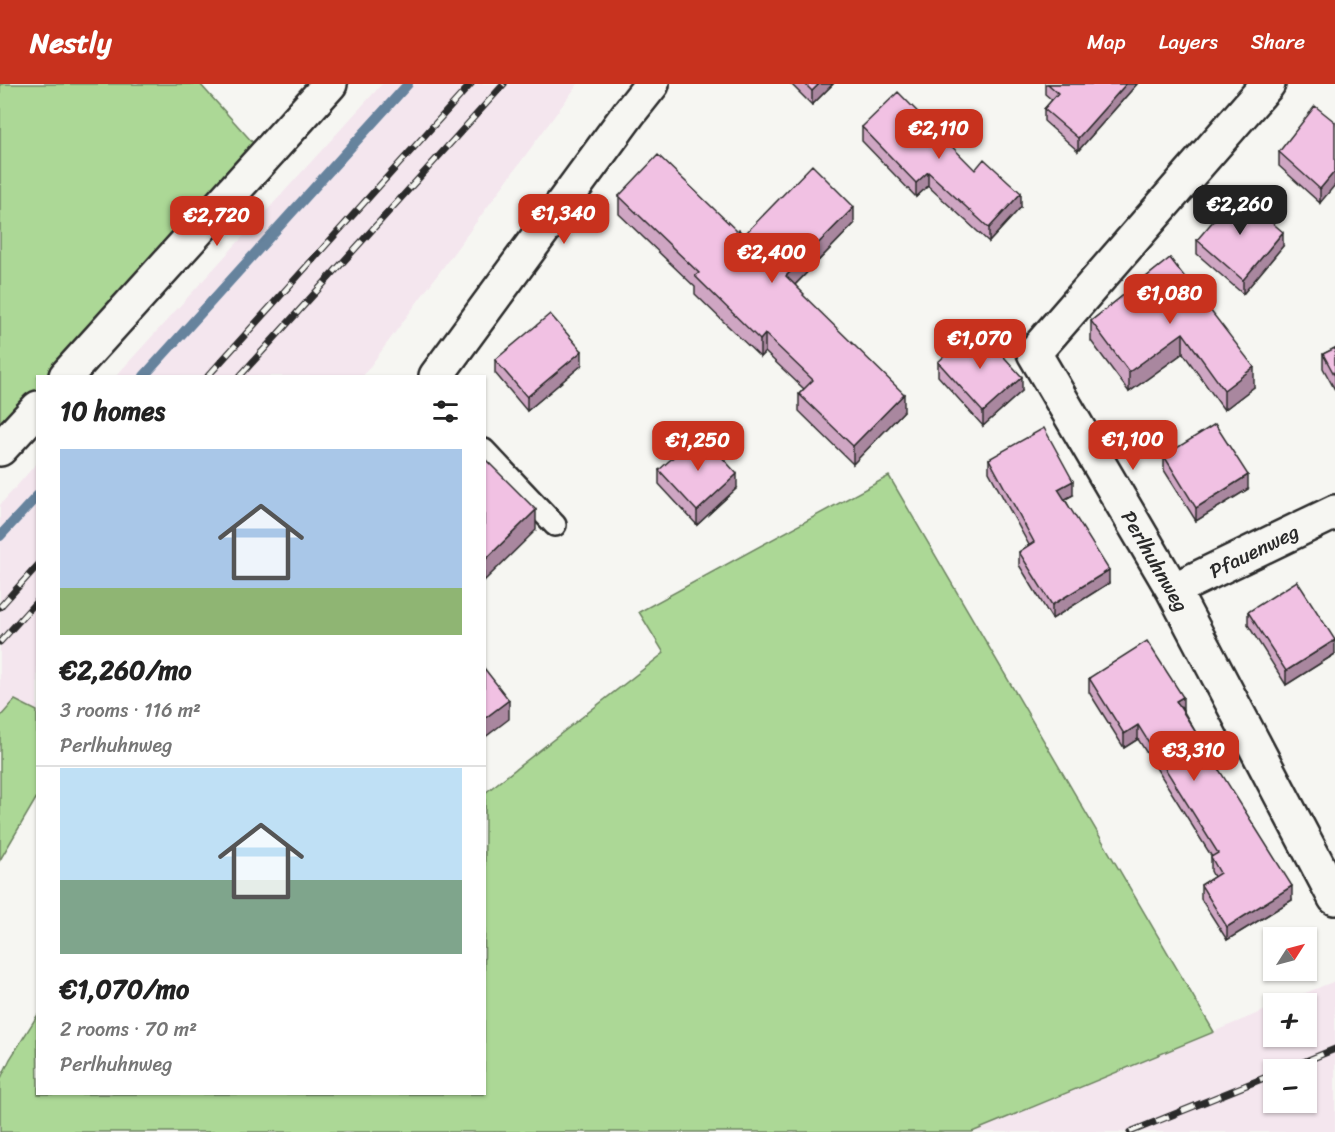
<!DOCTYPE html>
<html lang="en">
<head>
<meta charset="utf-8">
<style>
  :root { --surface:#fff; --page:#f2f2f2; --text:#222; --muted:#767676; --line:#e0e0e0; --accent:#c8321e }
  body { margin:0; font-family:Sriracha,sans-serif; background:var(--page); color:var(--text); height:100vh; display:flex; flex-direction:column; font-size:22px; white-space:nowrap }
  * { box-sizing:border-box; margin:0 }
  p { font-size:20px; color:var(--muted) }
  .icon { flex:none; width:33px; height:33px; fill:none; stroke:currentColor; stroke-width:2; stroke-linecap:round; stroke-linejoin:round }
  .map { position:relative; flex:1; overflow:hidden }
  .side { position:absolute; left:36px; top:291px; width:450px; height:720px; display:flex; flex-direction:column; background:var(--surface); border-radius:0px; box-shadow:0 2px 4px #0004 }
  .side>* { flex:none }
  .needle { width:39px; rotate:54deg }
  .buttons { position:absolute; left:1263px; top:843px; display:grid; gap:12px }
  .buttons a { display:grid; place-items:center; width:54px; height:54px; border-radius:0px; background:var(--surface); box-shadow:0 2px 4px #0004; font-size:30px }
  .price { position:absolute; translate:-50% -51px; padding:0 14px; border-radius:12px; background:var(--accent); color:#fff; font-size:20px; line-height:39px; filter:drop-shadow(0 2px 3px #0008) }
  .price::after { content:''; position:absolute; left:50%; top:36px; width:18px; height:14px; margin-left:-9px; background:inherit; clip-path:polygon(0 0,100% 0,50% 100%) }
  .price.active { background:#222; color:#fff }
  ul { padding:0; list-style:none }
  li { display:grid; align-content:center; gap:12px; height:318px; padding:0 24px }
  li+li { border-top:2px solid var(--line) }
  li span { display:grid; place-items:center; height:186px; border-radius:0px; color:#555 }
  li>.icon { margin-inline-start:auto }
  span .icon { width:108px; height:108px; fill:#fffc; stroke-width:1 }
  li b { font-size:26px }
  h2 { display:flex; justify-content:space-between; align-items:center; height:72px; padding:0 24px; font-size:26px }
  header { display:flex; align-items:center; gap:36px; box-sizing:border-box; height:84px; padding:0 30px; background:var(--accent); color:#fff }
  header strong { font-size:28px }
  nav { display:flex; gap:33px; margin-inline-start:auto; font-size:21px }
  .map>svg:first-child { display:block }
</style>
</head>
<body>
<header>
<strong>Nestly</strong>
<nav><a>Map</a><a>Layers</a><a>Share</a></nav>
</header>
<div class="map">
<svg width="1335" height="1048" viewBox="0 0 1335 1048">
  <rect width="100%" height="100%" fill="#f6f6f2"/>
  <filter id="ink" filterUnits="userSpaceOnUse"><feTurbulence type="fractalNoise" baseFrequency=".0167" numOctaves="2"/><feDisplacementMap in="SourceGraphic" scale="12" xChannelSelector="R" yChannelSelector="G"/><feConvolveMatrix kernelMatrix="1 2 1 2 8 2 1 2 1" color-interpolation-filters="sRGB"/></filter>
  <g filter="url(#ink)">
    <path fill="#f4e6ee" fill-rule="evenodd" d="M382,0H578L363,292H116Z
      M37,379V627L15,617L0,633V421Z
      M1335,897V1048H972L1273,923L1274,952H1306V920L1281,919ZM1274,986H1306V1018H1274Z"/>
    <path fill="#acd896" stroke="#6c8260" stroke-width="1.5" d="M0,0H200L264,71L65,292H38L37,323L0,364Z
      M889,392L1214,948L972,1048H0V996L10,975L37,932L38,1010H484L485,709L664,569L639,528Z
      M15,616L37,627V713L0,776V633Z"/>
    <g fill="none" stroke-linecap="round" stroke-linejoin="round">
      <path stroke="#66839d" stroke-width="10" d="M144,292L408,0
        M0,452L38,411"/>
      <defs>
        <path id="lane" d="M484,366L555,441"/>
        <path id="street" d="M1268,0L1034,269L1173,506L1335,814
          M66,292L330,0
          M436,292L629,29L652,0
          M0,365L38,324
          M1173,506L1335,428"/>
      </defs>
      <use href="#lane" stroke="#2b2b2b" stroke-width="26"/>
      <use href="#street" stroke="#2b2b2b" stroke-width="38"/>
      <use href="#lane" stroke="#f6f6f2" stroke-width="21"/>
      <use href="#street" stroke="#f6f6f2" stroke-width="33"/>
      <defs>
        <path id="rail" d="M208,292L471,0
          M240,292L504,0
          M0,523L38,481
          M0,558L38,516
          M1284,986L1335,965
          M1130,1048L1274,990"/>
      </defs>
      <use href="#rail" stroke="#2b2b2b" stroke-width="7"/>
      <use href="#rail" stroke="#f6f6f2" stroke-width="4.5" stroke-dasharray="14" stroke-linecap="butt"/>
    </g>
    <path fill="#cfa6c3" stroke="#2b2b2b" stroke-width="1.5" d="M791,0H833L812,21Z
      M1045,0H1137L1078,67L1044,37V25L1052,16L1045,10Z
      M1335,38L1320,119L1279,82V68Z
      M862,43L975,86L1021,123L989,158L928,102L916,113L862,57Z
      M619,112L738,148L744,151L854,140L795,201L804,213L904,327L853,380L799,327V310L804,305L765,268L760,273L695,210V203L619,130Z
      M1197,156L1283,162L1243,210L1197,170Z
      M1170,174L1254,303L1224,326L1183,269L1129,308L1091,257V237Z
      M1335,264V306L1323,284V270Z
      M495,276L582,281L527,327L495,289Z
      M938,278L1022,307L983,342L938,292Z
      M1164,372L1248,405L1196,437L1164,386Z
      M989,375L1073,411L1065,415L1109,499L1052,535L1019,481V468L1029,461L989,388Z
      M659,386L737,404L697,441L659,400Z
      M1248,528L1335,570L1286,601L1248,541Z
      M1089,594L1183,626L1292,816L1227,856L1201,815V801L1214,793L1211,787V773H1212L1138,655L1124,664L1089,608Z"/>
    <path fill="#a9879f" stroke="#2b2b2b" stroke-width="1.5" d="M819,0H833L812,21V7Z
      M1126,0H1137L1078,67V54Z
      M1335,87V101L1320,119V105Z
      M928,88V102L916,113V99Z
      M1021,109V123L989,158V144Z
      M854,123V140L786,210V192Z
      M1283,148V162L1243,210V196Z
      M1183,249V269L1129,308V288Z
      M765,250V268L760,273V256Z
      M582,267V281L527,327V313Z
      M1254,283V303L1224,326V306Z
      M1022,293V307L983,342V328Z
      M904,310V327L853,380V362Z
      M737,390V404L697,441V427Z
      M1248,391V405L1196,437V424Z
      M1073,397V411L1058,419V405Z
      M536,426V446L484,497V477Z
      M1109,486V499L1052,535V521Z
      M1335,556V570L1286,601V587Z
      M1183,613V626L1176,617Z
      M509,616V635L484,654V635Z
      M1138,641V655L1124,664V650Z
      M1292,802V816L1227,856V843Z"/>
    <path fill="#f1c1e3" stroke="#2b2b2b" stroke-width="1.5" d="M805,0H819L812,7Z
      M1048,0H1126L1078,54L1044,25L1058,9Z
      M898,8L975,86L984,75L1021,109L989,144L928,88L916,99L862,43Z
      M1315,22L1335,38V87L1320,105L1279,68Z
      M658,71L738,148L739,146L744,151L812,81L854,123L786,192L804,210L803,211L904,310L853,362L799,310L813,296L765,250L760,256L695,192L699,189L619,112Z
      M1237,109L1283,148L1243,196L1197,156Z
      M1170,174L1254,283L1224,306L1183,249L1129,288L1091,237Z
      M550,230L582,267L527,313L495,276Z
      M977,243L1022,293L983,328L938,278Z
      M1335,264V292L1323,270Z
      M1215,340L1248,391L1196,424L1164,372Z
      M1044,344L1073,397L1058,405L1109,486L1052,521L1019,468L1034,458L989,375Z
      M700,349L737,390L697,427L659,386Z
      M484,374L536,426L484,477Z
      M1297,497L1335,556L1286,587L1248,528Z
      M1147,557L1183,613L1176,617L1292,802L1227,843L1201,801L1220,789L1211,773L1218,769L1138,641L1124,650L1089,594Z
      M484,584L509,616L484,635Z"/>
  </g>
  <g text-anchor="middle" stroke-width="5" stroke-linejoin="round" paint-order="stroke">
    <g font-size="20" fill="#2b2b2b" stroke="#f6f6f2">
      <text transform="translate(1254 467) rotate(-26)" y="7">Pfauenweg</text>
      <text transform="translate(1155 477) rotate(60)" y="7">Perlhuhnweg</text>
    </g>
  </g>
</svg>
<div class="buttons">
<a><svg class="needle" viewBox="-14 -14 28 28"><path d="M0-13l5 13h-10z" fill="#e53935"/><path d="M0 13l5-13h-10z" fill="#767676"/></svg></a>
<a>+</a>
<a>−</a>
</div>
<b class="price" style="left:939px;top:76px">€2,110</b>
<b class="price active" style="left:1240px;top:152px">€2,260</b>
<b class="price" style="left:564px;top:161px">€1,340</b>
<b class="price" style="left:217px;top:163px">€2,720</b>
<b class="price" style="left:772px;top:200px">€2,400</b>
<b class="price" style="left:1170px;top:241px">€1,080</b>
<b class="price" style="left:980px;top:286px">€1,070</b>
<b class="price" style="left:1133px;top:387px">€1,100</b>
<b class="price" style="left:698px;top:388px">€1,250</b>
<b class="price" style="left:1194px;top:698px">€3,310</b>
<section class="side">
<h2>10 homes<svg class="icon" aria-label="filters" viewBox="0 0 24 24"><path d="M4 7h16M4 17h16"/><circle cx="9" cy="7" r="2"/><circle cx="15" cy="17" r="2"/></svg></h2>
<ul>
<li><span style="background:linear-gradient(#a9c7e8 75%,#8fb573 0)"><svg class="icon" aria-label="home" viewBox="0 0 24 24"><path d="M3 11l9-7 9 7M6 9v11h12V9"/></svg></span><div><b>€2,260/mo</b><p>3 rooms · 116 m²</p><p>Perlhuhnweg</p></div></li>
<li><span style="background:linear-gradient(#bfe0f5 60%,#7fa58c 0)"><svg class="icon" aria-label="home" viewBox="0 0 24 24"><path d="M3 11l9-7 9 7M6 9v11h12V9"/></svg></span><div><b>€1,070/mo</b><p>2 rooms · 70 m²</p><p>Perlhuhnweg</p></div></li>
</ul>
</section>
</div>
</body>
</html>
